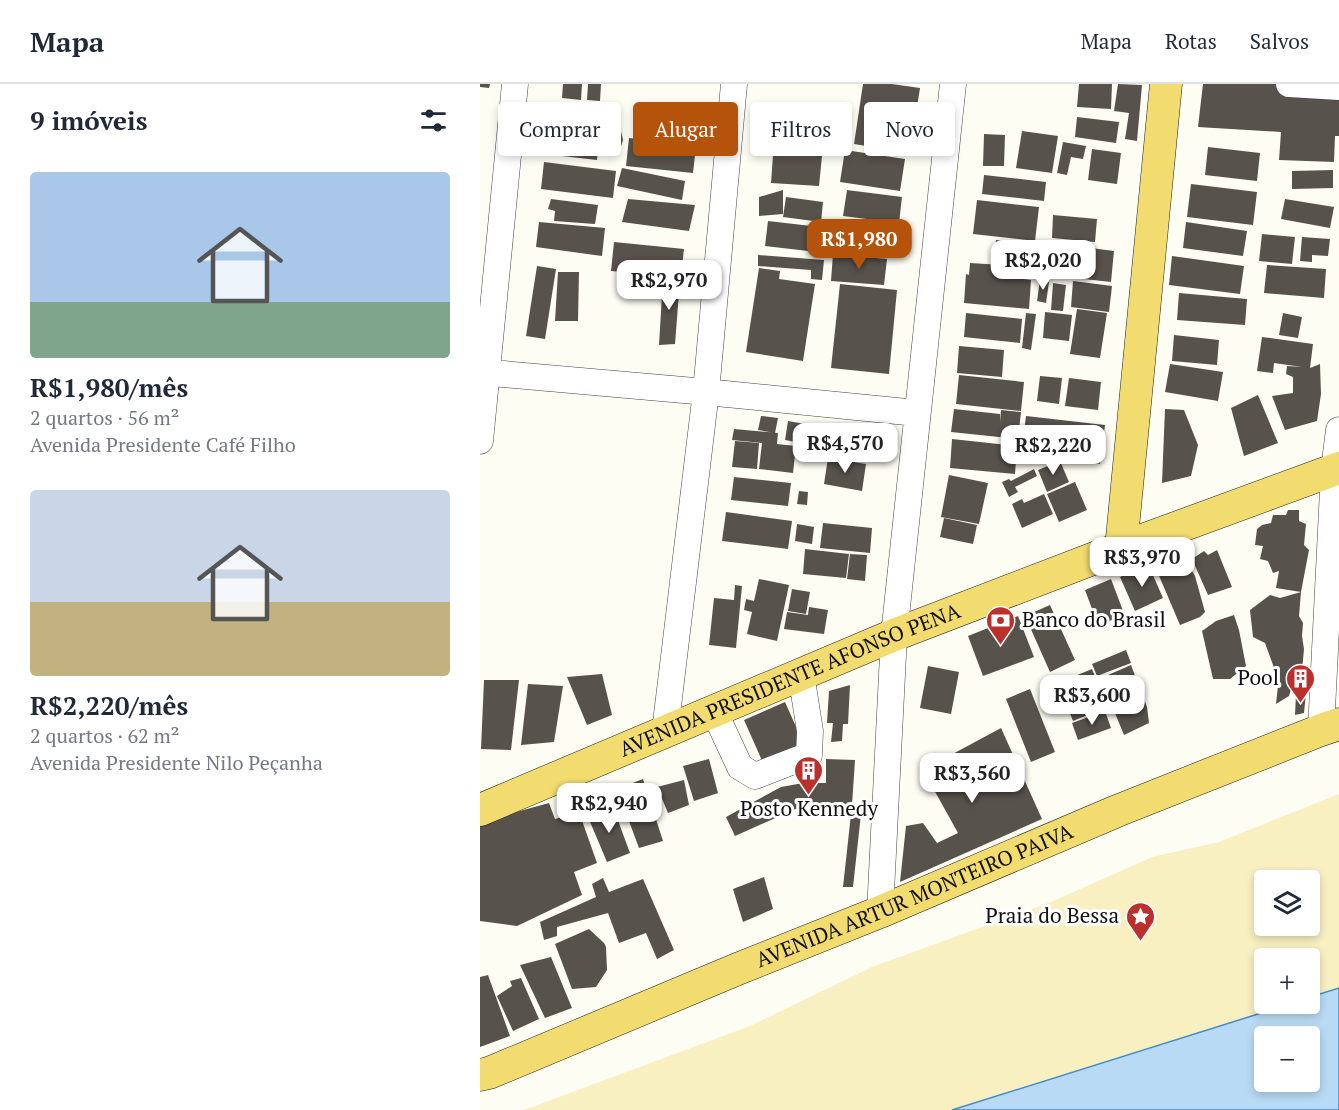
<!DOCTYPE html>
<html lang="pt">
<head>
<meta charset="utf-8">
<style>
  :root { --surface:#fff; --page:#f2f2f3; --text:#1f2937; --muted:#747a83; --line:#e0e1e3; --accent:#b45309 }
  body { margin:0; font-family:"PT Serif",serif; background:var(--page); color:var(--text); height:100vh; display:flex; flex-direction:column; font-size:22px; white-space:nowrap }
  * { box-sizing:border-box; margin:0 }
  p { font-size:20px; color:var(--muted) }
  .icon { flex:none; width:33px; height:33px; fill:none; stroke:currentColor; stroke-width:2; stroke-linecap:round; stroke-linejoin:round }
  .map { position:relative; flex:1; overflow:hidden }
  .side { display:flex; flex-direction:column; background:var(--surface); width:480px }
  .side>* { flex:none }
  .banner { position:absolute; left:18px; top:18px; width:570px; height:54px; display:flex; gap:12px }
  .fabs { position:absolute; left:774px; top:786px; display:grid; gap:12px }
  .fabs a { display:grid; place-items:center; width:66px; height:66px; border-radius:6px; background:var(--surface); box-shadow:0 3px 9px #0003; font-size:30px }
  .price { position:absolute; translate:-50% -51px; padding:0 14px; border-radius:12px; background:#fff; color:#222; font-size:20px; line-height:39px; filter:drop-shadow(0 2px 3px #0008) }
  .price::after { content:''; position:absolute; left:50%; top:36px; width:18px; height:14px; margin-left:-9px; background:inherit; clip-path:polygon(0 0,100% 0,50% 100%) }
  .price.on { background:var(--accent); color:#fff }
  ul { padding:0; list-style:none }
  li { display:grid; align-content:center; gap:12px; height:318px; padding:0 30px }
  li span { display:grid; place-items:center; height:186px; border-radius:6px; color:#555 }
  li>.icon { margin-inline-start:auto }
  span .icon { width:108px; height:108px; fill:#fffc; stroke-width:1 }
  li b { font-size:26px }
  h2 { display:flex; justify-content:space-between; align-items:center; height:72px; padding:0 30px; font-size:26px }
  .tag { padding:0 21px; border-radius:6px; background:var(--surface); box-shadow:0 3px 9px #0003; font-size:21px; line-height:54px }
  .tag.on { background:var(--accent); color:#fff }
  header { display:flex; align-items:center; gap:36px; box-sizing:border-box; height:84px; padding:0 30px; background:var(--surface); border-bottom:2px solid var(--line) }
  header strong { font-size:28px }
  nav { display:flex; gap:33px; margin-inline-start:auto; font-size:21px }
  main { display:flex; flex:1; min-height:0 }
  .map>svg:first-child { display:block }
</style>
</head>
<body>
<header>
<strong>Mapa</strong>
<nav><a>Mapa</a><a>Rotas</a><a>Salvos</a></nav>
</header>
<main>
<section class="side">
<h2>9 imóveis<svg class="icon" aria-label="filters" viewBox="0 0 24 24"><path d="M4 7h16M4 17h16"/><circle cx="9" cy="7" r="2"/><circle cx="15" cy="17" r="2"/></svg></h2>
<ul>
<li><span style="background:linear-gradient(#a9c7e8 70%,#7fa58c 0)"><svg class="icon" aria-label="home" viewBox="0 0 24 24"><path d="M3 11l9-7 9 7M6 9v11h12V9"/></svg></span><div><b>R$1,980/mês</b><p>2 quartos · 56 m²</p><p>Avenida Presidente Café Filho</p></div></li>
<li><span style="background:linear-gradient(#c9d6e8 60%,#c2b280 0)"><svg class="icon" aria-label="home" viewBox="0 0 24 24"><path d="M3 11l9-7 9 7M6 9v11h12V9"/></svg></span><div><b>R$2,220/mês</b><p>2 quartos · 62 m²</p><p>Avenida Presidente Nilo Peçanha</p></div></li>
</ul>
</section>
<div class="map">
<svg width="859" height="1026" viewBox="0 0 859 1026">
  <rect width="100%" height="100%" fill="#fefdf3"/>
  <path fill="#f8f0c1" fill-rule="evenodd" d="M859,710V909L830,917V874H784V920H821L674,962L472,1026H44L270,942L392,883L571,818L672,773L739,758ZM784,796H830V842H784Z"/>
  <path fill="#b9daf4" stroke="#438ac8" stroke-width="1.5" fill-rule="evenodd" d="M859,904V1026H472L810,920H830V913ZM784,952H830V998H784Z"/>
  <path fill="#58524c" d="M0,0H10L9,4L0,3Z
    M83,0H102L101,16L82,14Z
    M108,0H121L120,17L107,16Z
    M383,0H412L440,4L430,69L374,60Z
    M599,0H632L631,25L597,23Z
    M638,0L662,1L657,57L645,55L649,29L634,27Z
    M723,0H859V52H855L854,78L799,76L801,48L718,43Z
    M597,33L639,38L636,59L595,53Z
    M121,38L141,47L143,56L138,71L119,66L122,48L119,46Z
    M85,42L120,47L117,76L82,72Z
    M542,47L578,52L572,89L536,84Z
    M504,50L525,51L524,82H503Z
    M149,54L216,62L213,89L146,82Z
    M583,58L606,62L603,75L591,73L587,91L577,89Z
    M728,63L780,69L777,97L725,91Z
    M612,65L641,69L637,100L608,96Z
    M365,66L425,75L420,107L360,98Z
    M293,71L342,72L339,102L291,99Z
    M64,78L136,87L133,114L61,105Z
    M142,84L205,97L202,116L137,102Z
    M853,86V104L812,105V87Z
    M504,91L566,98L564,117L502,110Z
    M711,100L777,108L773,141L707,133Z
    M303,106V130L279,132V113Z
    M367,106L422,113L419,139L363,132Z
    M306,113L343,118L341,138L303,133Z
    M71,115L118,121L115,140L74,137L75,127L68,125Z
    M148,115L215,121L209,147L142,138Z
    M805,115L854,123L850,144L801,135Z
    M497,116L559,123L555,157L493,150Z
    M573,131L617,135L615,158L572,154Z
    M288,137L340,143L337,168L285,162Z
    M59,138L125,144L122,172L56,163Z
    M706,138L767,147L763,172L703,164Z
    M782,150L815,153L812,180L779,177Z
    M822,153L850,155L848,172L832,171V178L820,177Z
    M516,156L557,160L555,179L514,175Z
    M134,158L204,165L201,193L131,187Z
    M572,159L634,167L631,198L568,191Z
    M353,170L407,175L404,201L351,197Z
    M278,171L344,176L342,196L331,195V186L278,182Z
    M692,172L764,182L760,210L689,201Z
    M490,179L554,183L553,195L522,192L551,196L549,225L484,219L486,190L489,191Z
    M787,181L846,185L844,214L784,209Z
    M57,182L76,185L65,255L46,252Z
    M279,184L300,187L299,195L335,200L323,277L266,268Z
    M78,188H99L98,237H75Z
    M183,194L200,196L195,260L179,261Z
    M560,196L569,198L566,219L557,217Z
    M593,197L632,202L629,228L591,223Z
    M573,199L586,201L583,227L571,226Z
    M360,200L417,206L409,290L351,284Z
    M699,209L767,215L765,241L697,236Z
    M597,225L627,229L620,274L590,270Z
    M565,228L592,231L589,257L563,254Z
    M486,229L542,235L540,259L484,253Z
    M546,229L556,230L551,266L542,264Z
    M803,229L822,233L818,254L799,251Z
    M694,251L739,256L737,281L692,277Z
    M782,253L833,260L830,284L840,280L841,310L837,337L805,346L792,312L813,309V293L806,290L807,282L822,283L794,279L793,289L777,287Z
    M479,262L524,266L522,293L477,289Z
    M690,280L743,288L738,317L685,308Z
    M479,291L544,298L541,327L476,320Z
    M560,292L582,294L579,320L557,317Z
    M589,294L621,298L618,326L585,322Z
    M778,311L798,359L764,372L751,324Z
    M474,325L520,330V338L521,326L541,328L538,355L471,348Z
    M685,325L704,326L718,361L711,392L682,399Z
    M281,332L298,334L295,349L278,346Z
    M546,332L625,341L620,380L541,371Z
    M308,337L342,343L337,371L321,368L322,359L305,356Z
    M254,345L298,349L297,360L316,362L313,389L279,385L282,359L252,356Z
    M350,352L398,358L396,377L347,370Z
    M472,355L537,362L535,390L470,384Z
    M255,357L279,359L277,385L252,383Z
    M348,374L386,380L382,407L344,400Z
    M580,377L589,398L567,408L558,386Z
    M554,385L557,392L535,403L538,408L529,413L522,398L529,395L531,397Z
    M469,391L508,399L499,440L461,433Z
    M254,393L311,399L308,422L251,416Z
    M595,398L607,426L579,438L567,410Z
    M319,407L328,408L327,421L317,420Z
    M564,410L573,430L542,444L532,420L542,415L544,419Z
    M808,426H819V437L826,440L824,461L829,466L821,508L819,532L823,539L822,552L824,565L822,587L815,593L809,612L796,620L798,602L793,581L785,559L773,553L770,526L790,511L800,514L821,508L796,504L799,487L793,489L788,477L780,475L783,462L775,461L777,445L782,441L791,439L793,431H806Z
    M246,428L312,437L308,465L242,457Z
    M464,434L497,441L493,460L460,453Z
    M343,439L392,444L390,469L340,464Z
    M317,440L334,443L332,460L315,457Z
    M325,465L369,470L366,494L323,490Z
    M698,465L715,492L725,528L720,533L700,541L674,480L680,473Z
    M737,466L752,503L728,511L712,475L724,467L728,471Z
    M370,470L387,471L385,497L367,495Z
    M668,480L683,514L655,527L640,493Z
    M279,495L309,501L297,557L267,550L272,528L264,526L266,515L274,517Z
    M631,495L648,540L635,545L632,536L618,541L605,506Z
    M255,501L262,502L256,564L229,561L234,514L254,516Z
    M312,505L330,508L326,530L308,527Z
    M570,521L595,576L570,588L545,532Z
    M329,523L348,526L344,550L304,545L307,528L328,531Z
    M754,531L759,546L766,582L750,595H733L722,547L736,537Z
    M538,532L554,573L503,592L488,552Z
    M646,566L651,579L617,592L612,580Z
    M651,581L667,623L669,639L644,651L623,600L628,591Z
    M448,582L479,588L471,630L440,624Z
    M612,585L627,623L593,637L578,599Z
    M122,590L132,631L107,641L87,593Z
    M4,596H39L31,666L1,665Z
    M48,600L83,602L74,658L41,661Z
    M370,601L368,640H363L362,657L351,658L353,639H347L349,607Z
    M550,605L575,668L551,678L526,615Z
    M826,609L824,629L815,631L816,610Z
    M305,618L325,663L284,681L264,636Z
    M625,627L631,644L598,656L592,639Z
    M521,644L562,735L420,798L426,742L443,739L457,759L478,749L443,686Z
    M229,675L238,709L214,717L203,682Z
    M346,675L375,676L372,721L320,723L255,752L246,733L301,703L323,699H346Z
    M163,695L183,757L159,764L137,705Z
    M204,696L209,721L188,729L177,703Z
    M69,719L75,735L99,728L117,779L94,788L102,811L37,842L0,837V738Z
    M372,721H382L373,803H363Z
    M133,723L150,769L127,778L108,733Z
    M284,793L293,825L263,838L253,805Z
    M123,794L129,808L163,795L194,866L177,875L166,849L139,859L128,829L77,843V852L64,856L60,838L116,813L112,800Z
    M109,845L124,859L126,863L127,886L116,903L92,905L75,860Z
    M71,873L92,924L65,934L40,881Z
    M8,891L30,952L0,963V893Z
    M41,894L59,935L33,947L17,912L32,902L30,897Z"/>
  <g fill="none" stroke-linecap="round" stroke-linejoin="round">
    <defs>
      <path id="minor" d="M809,0L859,3
        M0,288L226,308L437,329
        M0,357L35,0
        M234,627L260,683L275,692L329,671L330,647L321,590
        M841,646L854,386L859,346
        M185,647L226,308L254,0
        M400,828L414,551L473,0"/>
      <g id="major">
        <path d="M641,464L686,0"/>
        <path id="s1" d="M0,726L414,551L641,464L859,384"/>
        <path id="s2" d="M0,991L9,989L260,884L400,828L637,727L841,646L859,640"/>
      </g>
    </defs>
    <use href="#minor" stroke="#434343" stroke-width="27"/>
    <use href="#major" stroke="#212121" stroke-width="33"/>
    <use href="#minor" stroke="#fff" stroke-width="26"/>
    <use href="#major" stroke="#f2db6f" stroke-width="32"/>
  </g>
  <defs>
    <symbol id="bank-pin" viewBox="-11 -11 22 30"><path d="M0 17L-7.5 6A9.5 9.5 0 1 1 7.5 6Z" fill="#bb2f2d" stroke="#fff"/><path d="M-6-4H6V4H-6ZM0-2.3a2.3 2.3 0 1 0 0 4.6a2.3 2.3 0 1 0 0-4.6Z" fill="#fff"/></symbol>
    <symbol id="building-pin" viewBox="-11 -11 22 30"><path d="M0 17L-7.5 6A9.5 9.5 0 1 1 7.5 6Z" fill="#bb2f2d" stroke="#fff"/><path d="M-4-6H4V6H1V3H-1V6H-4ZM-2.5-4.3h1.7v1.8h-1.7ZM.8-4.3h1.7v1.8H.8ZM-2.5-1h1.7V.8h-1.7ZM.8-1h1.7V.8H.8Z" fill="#fff"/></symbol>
    <symbol id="sight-pin" viewBox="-11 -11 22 30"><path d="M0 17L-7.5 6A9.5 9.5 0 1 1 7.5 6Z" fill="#bb2f2d" stroke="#fff"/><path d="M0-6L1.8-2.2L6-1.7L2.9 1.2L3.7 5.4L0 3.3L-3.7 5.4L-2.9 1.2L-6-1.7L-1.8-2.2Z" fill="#fff"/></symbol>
  </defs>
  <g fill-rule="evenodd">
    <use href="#bank-pin" x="504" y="520" width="33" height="45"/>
    <use href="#building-pin" x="804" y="578" width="33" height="45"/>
    <use href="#building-pin" x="312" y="670" width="33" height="45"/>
    <use href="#sight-pin" x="644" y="816" width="33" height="45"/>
  </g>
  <g text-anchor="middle" stroke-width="6" stroke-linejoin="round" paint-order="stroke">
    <g font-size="21" fill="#101010" stroke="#fff" text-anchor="end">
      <text x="542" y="543" text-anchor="start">Banco do Brasil</text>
      <text x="799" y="601">Pool</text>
      <text x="329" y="732" text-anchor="middle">Posto Kennedy</text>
      <text x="639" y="839">Praia do Bessa</text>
    </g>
    <g font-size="21" fill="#101010" stroke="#fff">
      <text dy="7" stroke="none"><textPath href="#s1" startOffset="336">AVENIDA PRESIDENTE AFONSO PENA</textPath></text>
      <text dy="7" stroke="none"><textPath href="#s2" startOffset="470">AVENIDA ARTUR MONTEIRO PAIVA</textPath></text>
    </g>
  </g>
</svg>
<div class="fabs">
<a><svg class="icon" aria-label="layers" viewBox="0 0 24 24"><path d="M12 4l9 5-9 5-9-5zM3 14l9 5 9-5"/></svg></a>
<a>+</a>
<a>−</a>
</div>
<b class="price on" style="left:379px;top:186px">R$1,980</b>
<b class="price" style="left:563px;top:207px">R$2,020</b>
<b class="price" style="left:189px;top:227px">R$2,970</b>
<b class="price" style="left:365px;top:390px">R$4,570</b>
<b class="price" style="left:573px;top:392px">R$2,220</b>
<b class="price" style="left:662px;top:504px">R$3,970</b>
<b class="price" style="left:612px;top:642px">R$3,600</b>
<b class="price" style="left:492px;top:720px">R$3,560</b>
<b class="price" style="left:129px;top:750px">R$2,940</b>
<div class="banner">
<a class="tag">Comprar</a>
<a class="tag on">Alugar</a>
<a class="tag">Filtros</a>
<a class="tag">Novo</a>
</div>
</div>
</main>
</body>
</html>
